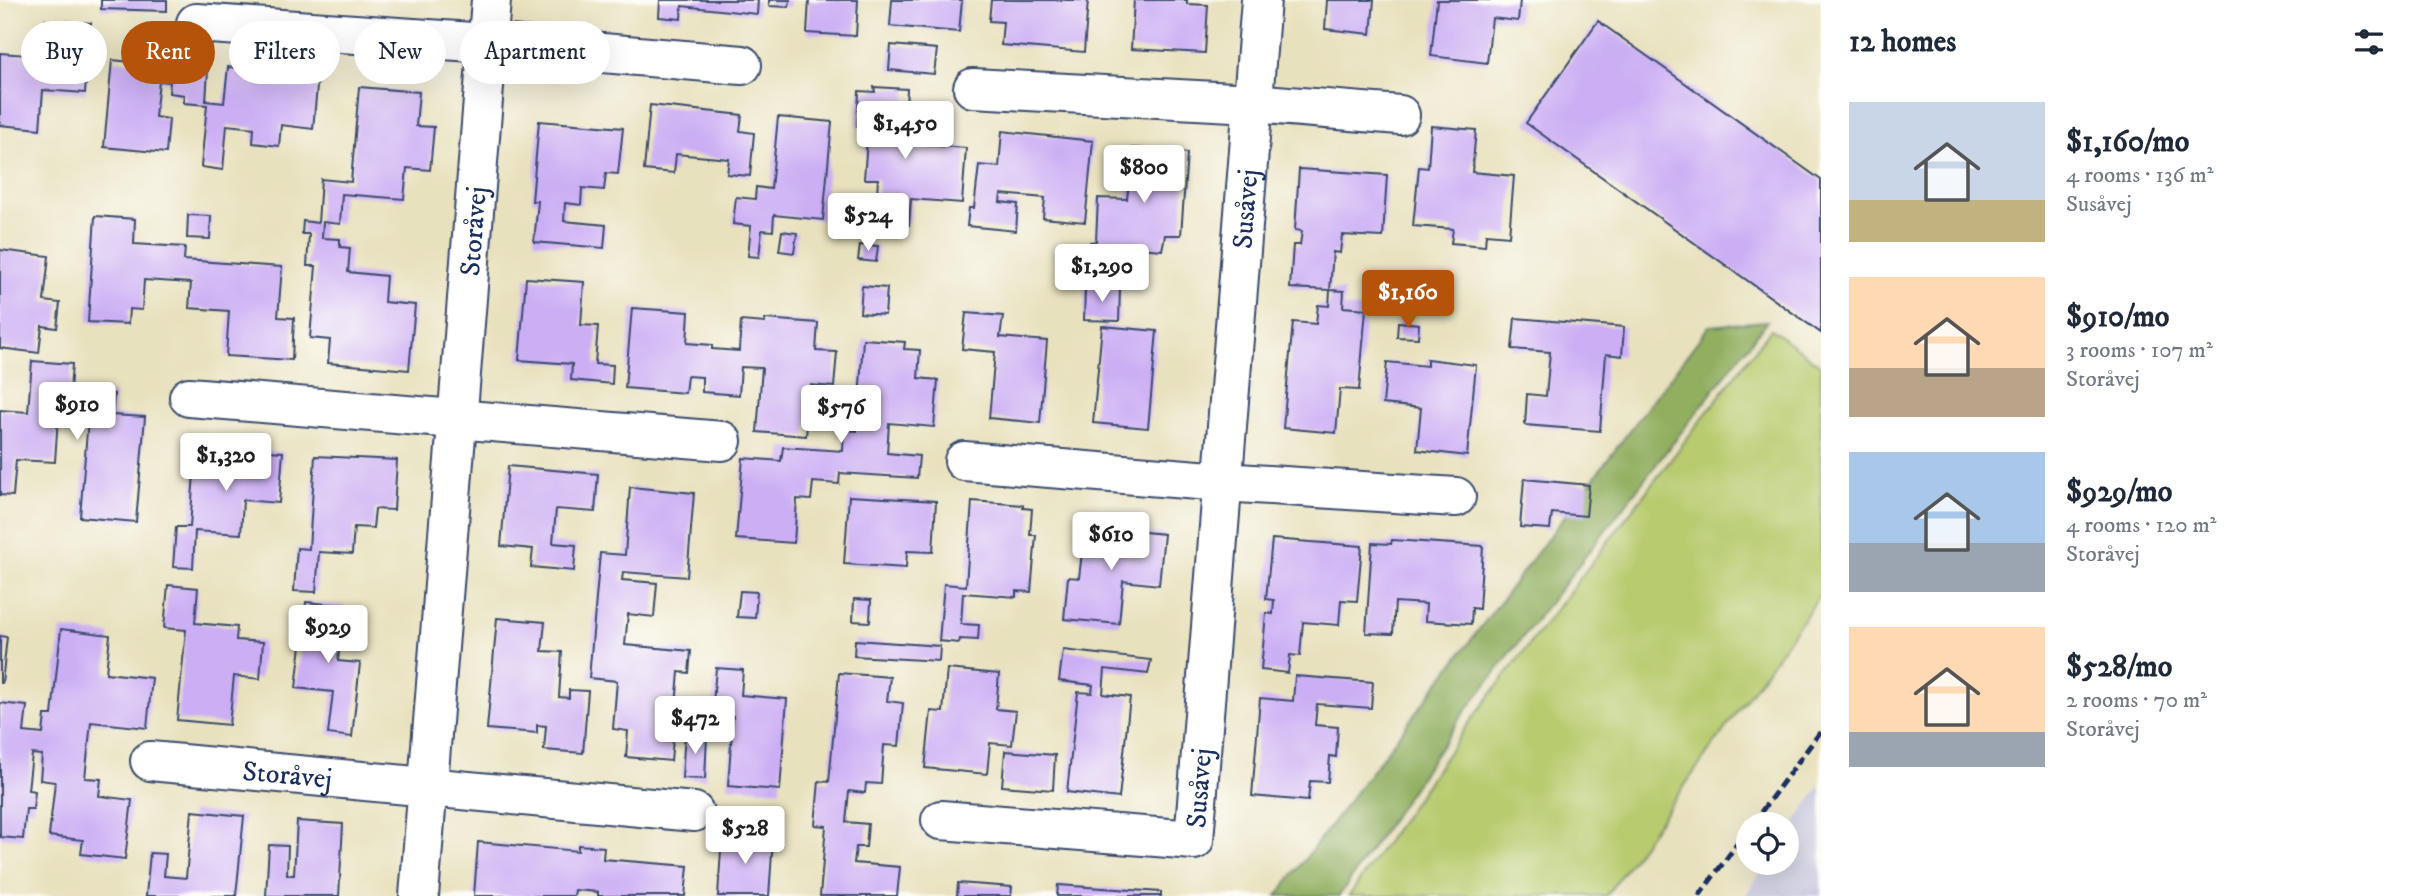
<!DOCTYPE html>
<html lang="en">
<head>
<meta charset="utf-8">
<style>
  :root { --surface:#fff; --page:#f2f2f3; --text:#1f2937; --muted:#747a83; --accent:#b45309 }
  body { margin:0; font-family:"IM FELL DW Pica",serif; background:var(--page); color:var(--text); height:100vh; display:flex; flex-direction:column; font-size:26px; white-space:nowrap }
  * { box-sizing:border-box; margin:0 }
  p { font-size:23px; color:var(--muted) }
  .icon { flex:none; width:38px; height:38px; fill:none; stroke:currentColor; stroke-width:2; stroke-linecap:round; stroke-linejoin:round }
  .map { position:relative; flex:1; overflow:hidden }
  .side { display:flex; flex-direction:column; background:var(--surface); width:595px }
  .side>* { flex:none }
  .top-card { position:absolute; left:21px; top:21px; width:665px; height:63px; display:flex; gap:14px }
  .buttons { position:absolute; left:1736px; top:812px; display:grid; gap:14px }
  .buttons a { display:grid; place-items:center; width:63px; height:63px; border-radius:50%; background:var(--surface); box-shadow:0 7px 28px #0002; font-size:35px }
  .price { position:absolute; translate:-50% -60px; padding:0 16px; border-radius:7px; background:#fff; color:#222; font-size:23px; line-height:46px; filter:drop-shadow(0 2px 4px #0008) }
  .price::after { content:''; position:absolute; left:50%; top:42px; width:21px; height:16px; margin-left:-10px; background:inherit; clip-path:polygon(0 0,100% 0,50% 100%) }
  .price.on { background:var(--accent); color:#fff }
  ul { padding:0; list-style:none }
  li { display:flex; align-items:center; gap:21px; height:175px; padding:0 28px }
  li span { display:grid; place-items:center; flex:none; width:196px; height:140px; border-radius:0px; color:#555 }
  li>.icon { margin-inline-start:auto }
  span .icon { width:84px; height:84px; fill:#fffc; stroke-width:1 }
  li b { font-size:30px }
  h2 { display:flex; justify-content:space-between; align-items:center; height:84px; padding:0 28px; font-size:30px }
  .pill { padding:0 24px; border-radius:32px; background:var(--surface); box-shadow:0 7px 28px #0002; font-size:24px; line-height:63px }
  .pill.on { background:var(--accent); color:#fff }
  main { display:flex; flex:1; min-height:0 }
  .map>svg:first-child { display:block }
</style>
</head>
<body>
<main>
<div class="map">
<svg width="1821" height="896" viewBox="0 0 1821 896">
  <rect width="100%" height="100%" fill="#fdfcf7"/>
  <filter id="ink" filterUnits="userSpaceOnUse"><feTurbulence type="fractalNoise" baseFrequency=".0143" numOctaves="2"/><feDisplacementMap in="SourceGraphic" scale="14" xChannelSelector="R" yChannelSelector="G"/><feConvolveMatrix kernelMatrix="1 2 1 2 8 2 1 2 1" color-interpolation-filters="sRGB"/></filter>
  <filter id="wash" filterUnits="userSpaceOnUse"><feTurbulence type="fractalNoise" baseFrequency=".00686" numOctaves="4" result="noise"/><feDisplacementMap in="SourceGraphic" scale="28" xChannelSelector="R" yChannelSelector="G"/><feGaussianBlur stdDeviation="1.57" result="paint"/><feColorMatrix in="noise" values="0 0 0 0 0 0 0 0 0 0 0 0 0 0 0 0 0 1.4 0 .05"/><feComposite in="paint" operator="in"/></filter>
  <g filter="url(#wash)">
    <rect width="100%" height="100%" fill="#e8e1be"/>
    <path fill="#c2c2dc" d="M1821,784V896H1745L1767,863H1787V834Z"/>
    <path fill="#b8cb6e" stroke="#6a7d66" stroke-width="2" d="M1771,329L1821,366V594L1606,896H1349L1466,727Z"/>
    <path fill="#92af61" stroke="#566f60" stroke-width="2" d="M1767,321L1461,717L1339,896H1277L1709,326Z"/>
    <g id="blocks">
      <path fill="#cbaef4" d="M101,0H167V11L101,9Z
        M660,0H758L757,14L682,6L681,19L659,17Z
        M769,0H790L789,7L769,6Z
        M809,0H858L856,36L807,33Z
        M892,0H962L959,32L890,26Z
        M991,0H1088L1084,52L1001,45L1003,22L989,21Z
        M1134,0H1187V4L1208,5L1205,53L1131,49Z
        M1327,0H1374L1371,34L1325,29Z
        M1437,0H1520L1518,21L1492,18L1487,63L1431,56Z
        M45,20L91,23L85,93L43,90L40,129L0,125V53L42,56Z
        M1598,21L1821,180V333L1526,123Z
        M891,45L937,49L934,74L889,70Z
        M112,60L208,70L206,101L224,103L228,67L318,76L313,129L281,125L279,146L253,143L254,128L227,125L223,170L201,167L207,105L184,103V95L169,93L170,82L159,81L155,117L169,119L166,153L104,147Z
        M359,87L419,92L416,126L434,127L430,170L407,168L404,199L342,194L340,224L323,222L322,238L340,239V247L350,248L348,272L386,276L384,302L415,305L409,370L328,363L330,340L310,338L316,266H307L309,234H302L303,221L318,223L321,179L351,182Z
        M874,87L907,89L905,125L887,124L885,142L966,148L962,203L911,199L909,225L875,223L878,179H864L868,127L857,126L859,91L875,92Z
        M650,105L742,115L740,131L754,133L750,176L727,174L729,159L676,154L674,173L644,170Z
        M778,117L832,122L823,220L774,215L773,231L762,230L759,257L748,256L751,226L733,224L736,197L755,199L756,187L771,189Z
        M539,121L623,128L618,174L606,173L604,190L582,188L581,205L565,203L564,221L606,225L604,248L534,242L538,201H532Z
        M1431,126L1476,130L1472,172L1514,176L1509,236L1486,234L1485,246L1451,243L1453,229L1413,226L1419,167L1428,168Z
        M1002,131L1093,141L1085,222L1043,218L1045,198L1001,194L1000,202L1018,204L1016,231L967,226L969,208H974L979,165L999,167Z
        M1133,148L1187,153L1181,235H1165L1162,250L1126,247V257L1103,252V257L1089,255L1090,242L1096,241L1098,198L1127,199Z
        M1299,169L1387,175L1383,237L1342,235L1340,253L1333,252L1330,290L1290,288L1293,245H1300L1302,231L1295,230Z
        M188,215L211,216L210,239L187,238Z
        M95,216L135,219L134,244L185,247L184,260L282,267L278,317L294,318L292,360L226,356L229,311L189,308L191,283L144,280L142,310L129,309L128,324L88,322Z
        M782,231L797,233L794,253L779,251Z
        M860,245L878,246L876,262L858,260Z
        M0,250L49,256L44,301L60,303L57,328L42,326L39,353L0,348Z
        M1101,268L1120,271L1118,284L1099,281Z
        M526,278L584,282L581,325L598,326L595,364L613,365L612,384L571,380L572,364L519,360Z
        M862,286L887,288L885,315L860,313Z
        M1085,288L1120,289L1119,321L1084,320Z
        M1330,290L1344,291L1343,307L1366,309L1359,390L1340,389L1336,433L1283,428L1293,322L1316,324L1318,305L1329,306Z
        M632,308L689,312L687,343L712,345V349L739,351L741,321L765,323V319L818,323L816,351L837,352L834,387L811,385L806,436L757,432L762,368L741,367L739,395L702,392V377L687,376L685,393L625,388Z
        M966,313L1003,316L1000,337L1047,341L1040,423L989,418L995,352L962,349Z
        M1515,318L1624,327L1622,356L1606,354L1600,431L1525,425L1527,394L1546,396L1550,352L1512,349Z
        M1398,322L1419,324L1418,338L1397,337Z
        M1102,326L1157,331L1148,428L1093,423Z
        M863,339L905,342L904,349L920,350L918,378L938,380L934,427L889,423L887,453L919,456L917,478L840,473L839,484L813,482L811,500L797,499L794,543L736,539L743,458L781,461L783,447L843,451L844,430L857,431Z
        M1427,359L1476,365L1467,456L1417,450L1421,408L1383,404L1387,362L1427,366Z
        M32,361L72,364L70,390L114,394L112,415L145,417L136,522L80,517L88,419L58,417L55,462L16,460L13,496L0,495V410L28,412Z
        M196,446L283,452L279,503L243,500L241,534L195,531L193,568L173,567L176,527H190Z
        M315,456L397,460L394,510L375,509L373,528L354,527L352,554L319,552L316,592L294,591L297,548L309,549Z
        M508,466L598,474L595,512L556,509L553,543L576,545L574,571L531,567L533,549L501,546Z
        M1524,479L1589,485L1586,516L1552,513L1550,529L1520,527Z
        M630,487L694,493L687,577L623,572L622,580L657,583L654,617L628,614L625,645L691,651L689,673L679,672L671,761L626,757L628,731L613,729L617,681L589,678L600,553L625,555Z
        M849,496L936,501L933,552L907,551L906,568L844,564Z
        M972,501L1023,505V508L1032,509L1030,535H1036L1031,592L1016,591V597L963,593L961,624L979,625L978,640L960,639L959,643L939,641L944,584L966,586Z
        M1085,526L1164,534L1159,585L1123,581L1119,624L1064,619L1068,577L1079,578Z
        M1272,539L1362,546L1357,601L1341,600L1339,625L1303,622L1300,656L1290,655L1288,673L1261,670L1266,613L1273,614L1274,600L1266,599Z
        M1392,540L1483,546L1479,609L1472,608L1471,624L1425,621L1426,604L1395,602L1393,634L1366,633L1372,543L1391,544Z
        M168,585L198,588L195,623L237,627L236,640L263,642L260,679L234,676L229,725L177,720L186,630L164,628Z
        M740,591L757,592L755,618L737,617Z
        M854,599L871,600L870,622L853,621Z
        M306,602L344,606L338,661L360,663L352,737L328,734L333,692L296,688Z
        M497,618L545,622L542,651L562,652L559,697L569,698V690L588,691L583,753L544,750L546,726L537,725V733L487,729Z
        M61,629L110,635L106,673L152,678L147,728L91,722L85,778L101,779L99,796L132,800L125,859L81,854L83,840L49,836L55,782L40,780L42,755L32,754L28,790L35,791L33,809H26L23,839L0,837V703L27,706L24,732L43,734L45,715H52Z
        M0,636L7,637L2,683H0Z
        M855,640L940,646L939,661L854,656Z
        M1063,650L1151,660L1148,674L1105,669L1103,694L1130,697L1119,798L1067,792L1078,692L1092,693L1093,685L1059,681Z
        M716,668L743,670L741,695L787,699L780,790L728,786L733,716L712,715Z
        M947,669L999,674L996,709L1016,711L1012,745L990,743L987,774L925,768L931,711L943,712Z
        M839,673L890,677L887,701L903,703L899,746L884,745L881,784L866,783L865,793L849,791L846,822L868,824L866,847H856L854,863L900,867L897,896H820L826,826L815,825L819,781L829,782Z
        M1295,676L1373,682L1371,708L1317,704L1315,725L1338,727L1336,757L1330,756L1328,782L1310,781L1308,801L1252,796L1260,698L1293,701Z
        M685,733L707,735L705,779L682,778Z
        M1005,751L1055,755L1053,790L1002,786Z
        M192,811L244,816L236,896H146L150,853L166,854L164,876L186,878Z
        M297,821L343,824L339,896H266L269,845L288,846L287,875H294Z
        M722,835L773,839L769,896H718Z
        M478,842L578,851V845L604,847L603,859L688,866L685,896H598V892L575,890L574,896H474Z
        M958,883L1012,887L1011,896H957Z
        M1058,885L1161,892V896H1057Z"/>
    </g>
  </g>
  <g filter="url(#ink)">
    <use href="#blocks" fill-opacity="0" stroke="#3a4a6c" stroke-width="2"/>
    <g fill="none" stroke-linecap="round" stroke-linejoin="round">
      <defs>
        <g id="minor">
          <path d="M196,23L487,43L742,65"/>
          <path d="M973,88L1252,103L1400,115"/>
          <path d="M189,397L722,441"/>
          <path d="M964,461L1223,482L1456,497"/>
          <path id="s1" d="M150,761L694,812"/>
          <path id="s2" d="M941,820L1194,840L1261,0"/>
          <path id="s3" d="M419,896L491,0"/>
        </g>
      </defs>
      <use href="#minor" stroke="#3a4a6c" stroke-width="42"/>
      <use href="#minor" stroke="#fff" stroke-width="38"/>
      <path stroke="#1b2f5e" stroke-width="5" stroke-dasharray="10 5" stroke-linecap="butt" d="M1752,824L1821,731
        M1699,896L1748,829"/>
    </g>
  </g>
  <g text-anchor="middle" stroke-width="7" stroke-linejoin="round" paint-order="stroke">
    <g font-size="28" fill="#1b2f5e" stroke="#fdfcf7">
      <text dy="10" stroke="none"><textPath href="#s2" startOffset="887">Susåvej</textPath></text>
      <text dy="10" stroke="none"><textPath href="#s3" startOffset="667">Storåvej</textPath></text>
      <text dy="10" stroke="none"><textPath href="#s1" startOffset="138">Storåvej</textPath></text>
      <text dy="10" stroke="none"><textPath href="#s2" startOffset="306">Susåvej</textPath></text>
    </g>
  </g>
</svg>
<div class="buttons">
<a><svg class="icon" aria-label="locate" viewBox="0 0 24 24"><circle cx="12" cy="12" r="6"/><path d="M12 2v4M12 18v4M2 12h4M18 12h4"/></svg></a>
</div>
<b class="price" style="left:905px;top:161px">$1,450</b>
<b class="price" style="left:1144px;top:205px">$800</b>
<b class="price" style="left:868px;top:253px">$524</b>
<b class="price" style="left:1102px;top:304px">$1,290</b>
<b class="price on" style="left:1408px;top:330px">$1,160</b>
<b class="price" style="left:77px;top:442px">$910</b>
<b class="price" style="left:841px;top:445px">$576</b>
<b class="price" style="left:226px;top:493px">$1,320</b>
<b class="price" style="left:1111px;top:572px">$610</b>
<b class="price" style="left:328px;top:665px">$929</b>
<b class="price" style="left:695px;top:756px">$472</b>
<b class="price" style="left:745px;top:866px">$528</b>
<div class="top-card">
<a class="pill">Buy</a>
<a class="pill on">Rent</a>
<a class="pill">Filters</a>
<a class="pill">New</a>
<a class="pill">Apartment</a>
</div>
</div>
<section class="side">
<h2>12 homes<svg class="icon" aria-label="filters" viewBox="0 0 24 24"><path d="M4 7h16M4 17h16"/><circle cx="9" cy="7" r="2"/><circle cx="15" cy="17" r="2"/></svg></h2>
<ul>
<li><span style="background:linear-gradient(#c9d6e8 70%,#c2b280 0)"><svg class="icon" aria-label="home" viewBox="0 0 24 24"><path d="M3 11l9-7 9 7M6 9v11h12V9"/></svg></span><div><b>$1,160/mo</b><p>4 rooms · 136 m²</p><p>Susåvej</p></div></li>
<li><span style="background:linear-gradient(#ffd9b3 65%,#b9a48a 0)"><svg class="icon" aria-label="home" viewBox="0 0 24 24"><path d="M3 11l9-7 9 7M6 9v11h12V9"/></svg></span><div><b>$910/mo</b><p>3 rooms · 107 m²</p><p>Storåvej</p></div></li>
<li><span style="background:linear-gradient(#a9c7e8 65%,#9aa5b1 0)"><svg class="icon" aria-label="home" viewBox="0 0 24 24"><path d="M3 11l9-7 9 7M6 9v11h12V9"/></svg></span><div><b>$929/mo</b><p>4 rooms · 120 m²</p><p>Storåvej</p></div></li>
<li><span style="background:linear-gradient(#ffd9b3 75%,#9aa5b1 0)"><svg class="icon" aria-label="home" viewBox="0 0 24 24"><path d="M3 11l9-7 9 7M6 9v11h12V9"/></svg></span><div><b>$528/mo</b><p>2 rooms · 70 m²</p><p>Storåvej</p></div></li>
</ul>
</section>
</main>
</body>
</html>
